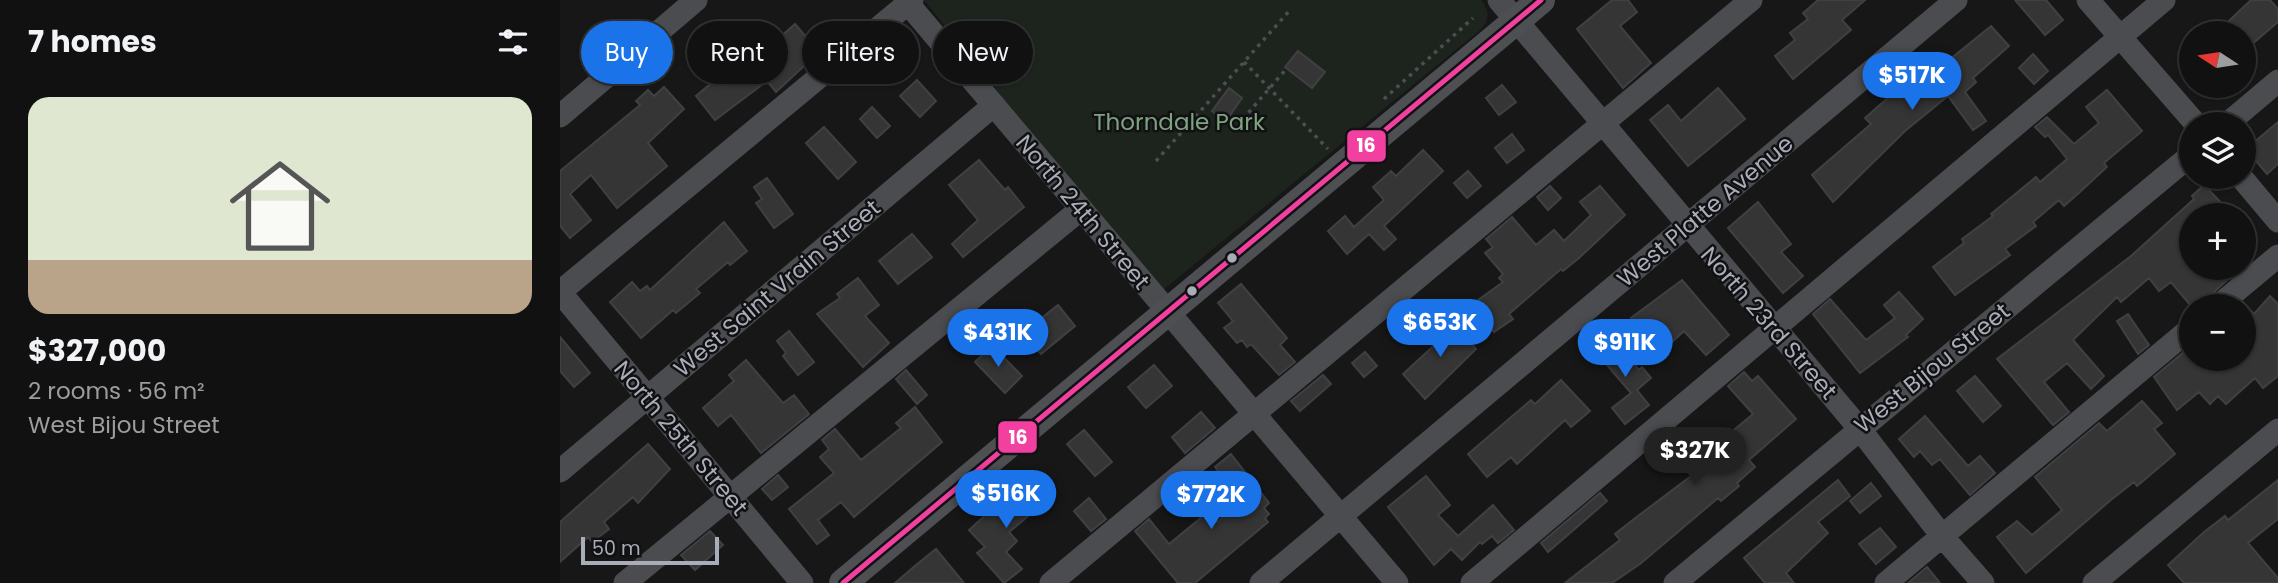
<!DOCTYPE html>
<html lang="en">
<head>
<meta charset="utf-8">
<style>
  :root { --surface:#111; --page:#1a1a1a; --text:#f1f3f6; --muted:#9c9d9f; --line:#303131; --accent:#1a73e8 }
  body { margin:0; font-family:Poppins,sans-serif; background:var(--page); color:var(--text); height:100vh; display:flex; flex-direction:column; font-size:26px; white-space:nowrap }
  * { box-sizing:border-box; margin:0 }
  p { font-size:23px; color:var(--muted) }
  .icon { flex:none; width:38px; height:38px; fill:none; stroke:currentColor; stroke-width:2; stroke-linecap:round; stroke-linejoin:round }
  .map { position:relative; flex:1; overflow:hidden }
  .sheet { display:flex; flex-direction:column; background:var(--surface); width:560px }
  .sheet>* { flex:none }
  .top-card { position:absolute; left:21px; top:21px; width:665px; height:63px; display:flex; gap:14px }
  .needle { width:46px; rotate:282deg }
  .controls { position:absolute; left:1619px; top:21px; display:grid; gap:14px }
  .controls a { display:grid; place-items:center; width:77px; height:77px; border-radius:50%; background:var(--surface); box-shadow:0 2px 5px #0004,0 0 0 2px var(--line); font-size:35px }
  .scale { position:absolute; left:21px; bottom:18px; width:138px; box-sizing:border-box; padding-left:7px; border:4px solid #a8adb8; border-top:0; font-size:19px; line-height:24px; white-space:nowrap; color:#a8adb8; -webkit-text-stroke:5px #111113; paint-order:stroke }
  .price { position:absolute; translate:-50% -60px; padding:0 16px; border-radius:24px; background:var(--accent); color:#fff; font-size:23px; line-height:46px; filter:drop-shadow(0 2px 4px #0008) }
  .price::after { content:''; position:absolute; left:50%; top:42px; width:21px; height:16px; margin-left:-10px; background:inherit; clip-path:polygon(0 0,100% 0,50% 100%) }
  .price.on { background:#222; color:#fff }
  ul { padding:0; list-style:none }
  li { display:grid; align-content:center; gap:14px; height:371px; padding:0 28px }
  li span { display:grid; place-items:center; height:217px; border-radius:21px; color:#555 }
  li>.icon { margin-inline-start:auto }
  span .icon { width:126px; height:126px; fill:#fffc; stroke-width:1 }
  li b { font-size:30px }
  h2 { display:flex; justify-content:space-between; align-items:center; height:84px; padding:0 28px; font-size:30px }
  .chip { padding:0 24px; border-radius:32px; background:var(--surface); box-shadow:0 2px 5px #0004,0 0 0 2px var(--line); font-size:24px; line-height:63px }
  .chip.on { background:var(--accent); color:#fff }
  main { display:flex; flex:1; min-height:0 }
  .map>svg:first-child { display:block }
</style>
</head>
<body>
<main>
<section class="sheet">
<h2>7 homes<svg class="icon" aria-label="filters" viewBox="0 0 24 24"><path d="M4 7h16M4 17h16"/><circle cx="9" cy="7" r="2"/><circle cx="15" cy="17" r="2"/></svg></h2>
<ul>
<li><span style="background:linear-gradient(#dfe7d0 75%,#b9a48a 0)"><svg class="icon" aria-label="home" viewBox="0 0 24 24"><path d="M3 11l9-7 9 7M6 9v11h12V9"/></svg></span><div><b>$327,000</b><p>2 rooms · 56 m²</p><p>West Bijou Street</p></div></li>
</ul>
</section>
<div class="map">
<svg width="1718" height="583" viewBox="0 0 1718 583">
  <rect width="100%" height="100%" fill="#171717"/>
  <path fill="#1d241e" d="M364,0H921C931,12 929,21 919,31L603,290L595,286Z"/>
  <path fill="#353536" stroke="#3f4043" stroke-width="2" d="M1052,0H1068L1077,12L1060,26L1091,63L1063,88L1017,29Z
    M1258,0H1305L1282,20L1291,30L1233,79L1215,56L1235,40L1230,33L1248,19L1243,13Z
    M1455,0H1486L1503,20L1485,35Z
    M1691,0H1710L1718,9V22L1684,51V33H1656Z
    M235,24L259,52L216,92L207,81L155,120L136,96L155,80L160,86L176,72L180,77L220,45L217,40Z
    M1431,26L1449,46L1413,78L1416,82L1405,92L1426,121L1413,130L1388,96L1345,131L1273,202L1252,175L1311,124L1305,118L1330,96L1357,74L1363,81Z
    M326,40L335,50L318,65L309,54Z
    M738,51L765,72L752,88L725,67Z
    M1473,54L1488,71L1474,84L1459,68Z
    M357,80L376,101L360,117L340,96Z
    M942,85L956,102L939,115L926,98Z
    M104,87L124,109L88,143L107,166L57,208L31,175L10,194L31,220L10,238L0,226V171L80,105L76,101L88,90L94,96Z
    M669,88L682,98L666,121L652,111Z
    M1158,88L1185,119L1128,166L1090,120L1108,105L1121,121Z
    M1547,90L1582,131L1544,163L1547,167L1521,191L1504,206L1499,200L1473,222L1476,226L1445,249L1450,255L1395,295L1373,267L1404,243L1402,239L1433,216L1431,214L1476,177L1480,182L1507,159L1488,135L1485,137L1475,127L1487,117L1514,144L1539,123L1526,107Z
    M312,107L330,126L317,138L300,119Z
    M1718,122V164L1707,174L1686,149Z
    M264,127L296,162L278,179L246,143Z
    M952,134L964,150L947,163L935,148Z
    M863,150L883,171L824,226L836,239L824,250L809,234L787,254L768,231L785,216L794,227L824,200L813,187L831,171L836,176Z
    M419,160L445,190L448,187L464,207L403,257L392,244L418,220L389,185Z
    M908,171L921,186L907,198L894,183Z
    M207,178L233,214L214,228L196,203L202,199L194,187Z
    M1644,185L1673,215H1631V268H1680L1639,306H1631L1611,282L1599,291L1589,278L1561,302L1557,297L1513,340L1544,376L1531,389L1507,363L1484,382L1509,412L1493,425L1437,359L1571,256L1634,199L1632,196Z
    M990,186L1001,198L988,210L977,197Z
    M1040,186L1065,215L1019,258L1003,271L1001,269L949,314L953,319L934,332L914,303L943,282L939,278L943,274L925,253L933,247L926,239L952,217L976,245L994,230L1004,241L1031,215L1020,202Z
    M1198,202L1231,244L1221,252L1243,276L1223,293L1168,228Z
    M164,222L187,251L170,265L168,262L136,289L140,293L116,313L113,310L81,338L50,302L72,282L80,291L87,286L90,290Z
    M352,234L372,257L338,284L319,261Z
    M298,278L319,305L305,316L329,343L303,367L257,314L280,298L277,294Z
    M1122,280L1169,335L1146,355L1124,331L1101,352L1071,318Z
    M681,284L727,338L720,345L735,362L719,375L691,344L687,347L682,340L677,343L664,328L673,321L658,303Z
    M1339,292L1363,319L1346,335L1348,337L1300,373L1253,314L1270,299L1306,340L1335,318L1324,305Z
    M1710,296L1718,304V376L1703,388L1695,378L1666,404L1658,396L1650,404L1639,392L1617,410L1594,377L1631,346V359H1684V303L1694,314Z
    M498,305L515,326L481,354L463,333Z
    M1568,314L1589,345L1578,354L1557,321Z
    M890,318L916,349L865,399L843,374L881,339L874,331Z
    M229,331L254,362L238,375L223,356L226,353L217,341Z
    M0,337L30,373L14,387L0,371Z
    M1052,337L1079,370L1082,367L1091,378L1077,390L1089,405L1065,424L1052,408L1071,393L1035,351Z
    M432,345L462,376L445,393L415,362Z
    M805,352L817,366L804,377L792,363Z
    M186,360L223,403L234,395L249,414L201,453L171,415L158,426L143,408L174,381L169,375Z
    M594,365L612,386L586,408L568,387Z
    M346,370L367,395L357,404L336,379Z
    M1184,372L1192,381L1198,376L1236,419L1189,460L1195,467L1177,483L1179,486L1161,501L1158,498L1080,564L1052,583H1005L1060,540L1055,534L1074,519L1176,442L1169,434L1193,414L1168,386Z
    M763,375L771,384L740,411L731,401Z
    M1415,376L1441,406L1423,422L1397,391Z
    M1001,380L1030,411L1011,427L1005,420L957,464L951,457L927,477L908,454L971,400L975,404Z
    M1582,401L1602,423L1594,429L1615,454L1577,486L1574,482L1552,499L1466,573L1437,537L1457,521L1472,535L1502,510L1475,477L1539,423L1547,431Z
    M355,407L382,442L294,517L281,502L258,520L269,535L257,544L229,509L274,473L260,457L269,449L262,440L275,429L301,460L341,428L336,423Z
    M641,412L655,428L625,453L612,437Z
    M1365,416L1408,466L1420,456L1435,473L1410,495L1380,459L1372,465L1360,451L1354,457L1339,439Z
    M524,430L552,462L535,476L507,444Z
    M88,444L110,469L78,503L73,497L44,522L49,529L32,542L28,537L0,562V522Z
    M671,454L709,503L704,508L709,514L705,518L708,522L635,583H618L575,531L589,519L609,544L648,512L657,522L682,502L655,467Z
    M218,475L228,487L212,500L202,489Z
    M866,476L890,505L878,515L898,536L933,505L954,530L938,543L932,536L922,544L920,542L902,560L891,549L874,565L828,507Z
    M1278,480L1290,496L1258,522L1268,533L1226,573L1234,583H1205L1184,558Z
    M1718,480V519L1688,543L1718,578V583H1624L1608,565L1644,532L1665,516L1668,520Z
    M473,481L488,500L449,532L457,541L446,552L462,569L444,583L417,553L425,547L409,530L430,511L432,514Z
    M1311,483L1321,496L1300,513L1290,501Z
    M1040,493L1047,501L988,552L981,543Z
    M529,498L546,519L531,531L514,511Z
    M1320,528L1336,547L1316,564L1299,544Z
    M150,531L163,545L135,570L121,555Z
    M376,549L404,583H335L356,565Z
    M1367,567L1380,583H1348Z"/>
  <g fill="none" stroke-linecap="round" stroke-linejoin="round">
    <path stroke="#4d4e52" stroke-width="3.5" stroke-dasharray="3.5 5" stroke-linecap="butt" d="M684,62L768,149
      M824,99L913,18
      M683,119L727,68
      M596,161L731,9"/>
    <path stroke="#4b4c50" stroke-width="23" d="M345,0L837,583
      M939,0L1299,428L1382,536L1423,583
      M1528,0L1636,124
      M0,116L136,0
      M1667,124L1718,81
      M1681,177L1718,221
      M0,292L352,0
      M0,292L242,583
      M1658,306L1718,256
      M0,471L434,105
      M65,583L521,209
      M491,583L1191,0
      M701,583L1396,0
      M912,583L1604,0
      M1115,583L1631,155
      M1326,583L1631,328
      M1534,583L1718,430"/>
    <path stroke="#4d4f52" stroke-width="28" d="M283,583L981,0"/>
    <defs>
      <path id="bus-1" d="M283,583L981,0"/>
    </defs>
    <use href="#bus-1" stroke="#111113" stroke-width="10"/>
    <use href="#bus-1" stroke="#f240a1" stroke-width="5"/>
  </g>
  <g fill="#a8adb8" stroke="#111113" stroke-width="2.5">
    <circle cx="672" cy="258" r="6"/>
    <circle cx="632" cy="291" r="6"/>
  </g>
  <g text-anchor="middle" stroke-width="5" stroke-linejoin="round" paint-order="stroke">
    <g font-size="23" fill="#7fa381" stroke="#111113">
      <text x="619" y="130">Thorndale Park</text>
    </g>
    <g font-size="23" fill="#a8adb8" stroke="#111113">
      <text transform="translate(1145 211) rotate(-40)" y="8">West Platte Avenue</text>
      <text transform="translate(523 212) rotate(50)" y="8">North 24th Street</text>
      <text transform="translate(217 288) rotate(-40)" y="8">West Saint Vrain Street</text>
      <text transform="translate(1209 323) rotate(49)" y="8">North 23rd Street</text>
      <text transform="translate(1372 368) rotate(-39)" y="8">West Bijou Street</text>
      <text transform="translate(121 438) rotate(50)" y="8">North 25th Street</text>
    </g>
  </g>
  <g stroke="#111113" stroke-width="2.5">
    <rect x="786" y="129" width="41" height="34" rx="7" fill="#f240a1"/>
    <rect x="437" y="420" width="41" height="34" rx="7" fill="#f240a1"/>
  </g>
  <g font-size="19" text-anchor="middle" font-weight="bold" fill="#fff">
    <text x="806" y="152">16</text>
    <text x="458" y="444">16</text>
  </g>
</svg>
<div class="controls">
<a><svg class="needle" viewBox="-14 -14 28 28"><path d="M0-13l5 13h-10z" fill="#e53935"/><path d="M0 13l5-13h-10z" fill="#9c9d9f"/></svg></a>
<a><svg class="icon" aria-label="layers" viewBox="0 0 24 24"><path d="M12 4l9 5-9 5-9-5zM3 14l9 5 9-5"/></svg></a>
<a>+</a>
<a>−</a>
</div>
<div class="scale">50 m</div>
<b class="price" style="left:1352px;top:112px">$517K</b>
<b class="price" style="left:880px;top:359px">$653K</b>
<b class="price" style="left:438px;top:369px">$431K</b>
<b class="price" style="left:1065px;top:379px">$911K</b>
<b class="price on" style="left:1135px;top:487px">$327K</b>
<b class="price" style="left:446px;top:530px">$516K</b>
<b class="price" style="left:651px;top:531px">$772K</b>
<div class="top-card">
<a class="chip on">Buy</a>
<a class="chip">Rent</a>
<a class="chip">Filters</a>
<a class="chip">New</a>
</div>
</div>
</main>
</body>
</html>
